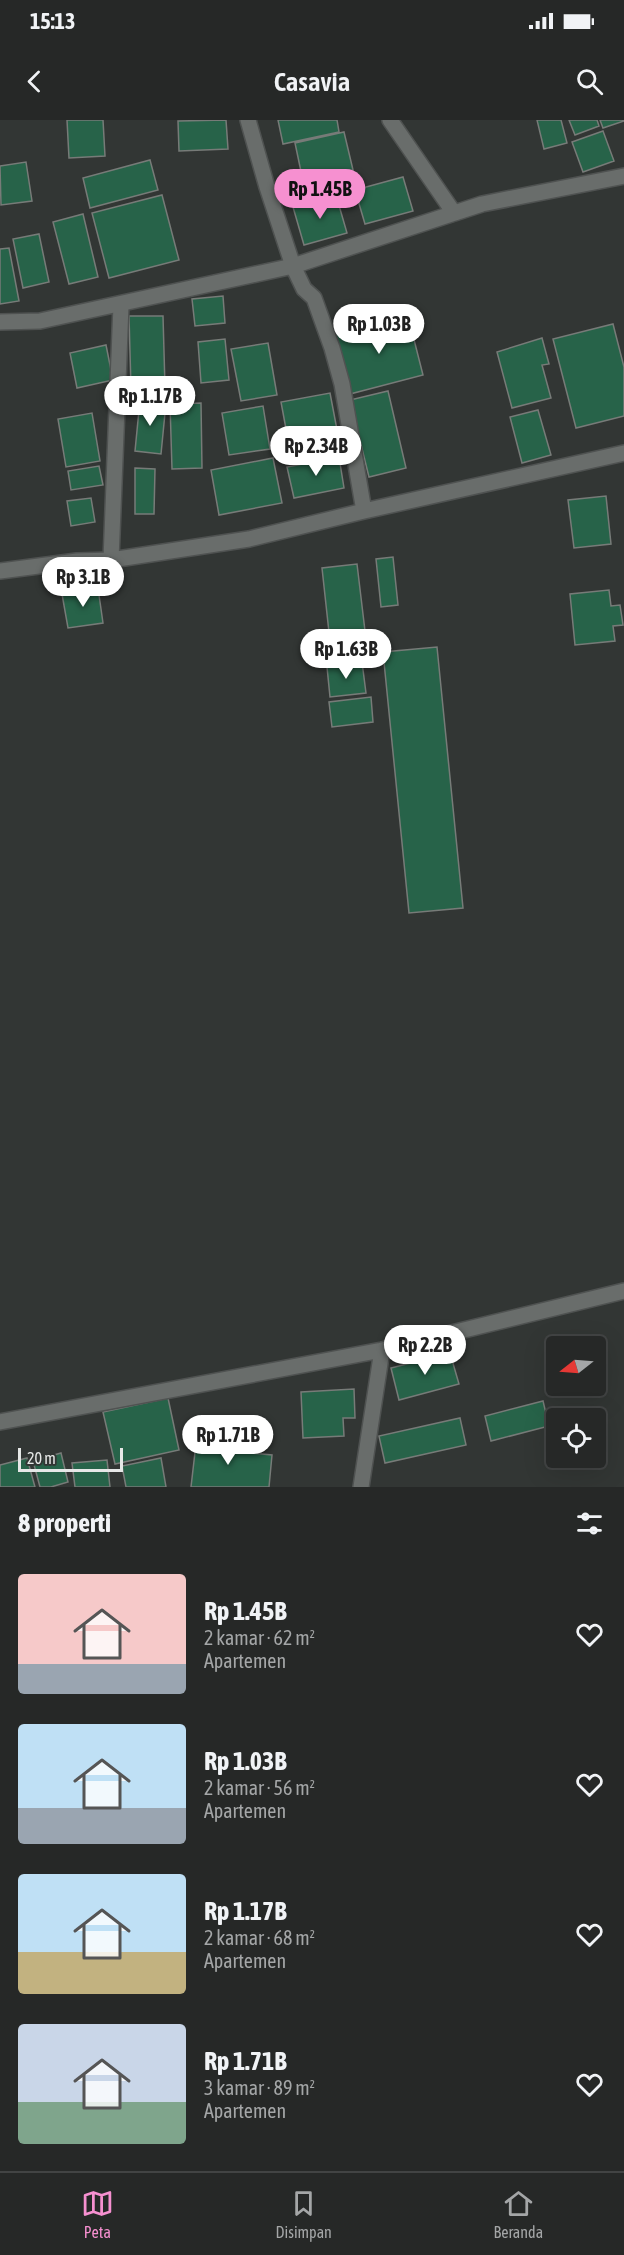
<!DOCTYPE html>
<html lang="id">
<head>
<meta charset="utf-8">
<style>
  :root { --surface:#262827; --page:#2e302f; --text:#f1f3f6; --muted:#a4a6a7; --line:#424444; --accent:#f690d0 }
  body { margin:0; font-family:"Asap Condensed",sans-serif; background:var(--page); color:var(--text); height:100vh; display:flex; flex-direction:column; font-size:22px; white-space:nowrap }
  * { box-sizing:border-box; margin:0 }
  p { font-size:20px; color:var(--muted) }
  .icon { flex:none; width:33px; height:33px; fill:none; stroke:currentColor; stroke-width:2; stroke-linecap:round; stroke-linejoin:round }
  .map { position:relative; height:1367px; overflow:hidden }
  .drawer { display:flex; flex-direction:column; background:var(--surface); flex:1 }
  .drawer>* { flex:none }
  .needle { width:39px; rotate:253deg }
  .tools { position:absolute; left:546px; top:1216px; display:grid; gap:12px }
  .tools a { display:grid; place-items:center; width:60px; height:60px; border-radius:6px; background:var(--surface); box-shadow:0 6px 24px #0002,0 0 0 2px var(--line); font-size:30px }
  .scale { position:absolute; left:18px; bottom:15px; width:105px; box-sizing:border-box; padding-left:6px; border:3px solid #e6e8e7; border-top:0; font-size:16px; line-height:21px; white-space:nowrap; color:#e6e8e7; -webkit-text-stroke:4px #323634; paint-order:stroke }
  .price { position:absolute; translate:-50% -51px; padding:0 14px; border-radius:21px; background:#fff; color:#222; font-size:20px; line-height:39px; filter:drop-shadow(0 2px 3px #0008) }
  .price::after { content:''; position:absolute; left:50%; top:36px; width:18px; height:14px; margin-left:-9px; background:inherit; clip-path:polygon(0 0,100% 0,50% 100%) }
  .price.selected { background:var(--accent); color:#111 }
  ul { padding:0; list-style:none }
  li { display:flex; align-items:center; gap:18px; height:150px; padding:0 18px }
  li span { display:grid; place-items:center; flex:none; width:168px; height:120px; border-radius:6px; color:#555 }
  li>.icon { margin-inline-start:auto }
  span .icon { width:72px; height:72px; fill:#fffc; stroke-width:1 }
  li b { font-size:26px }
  h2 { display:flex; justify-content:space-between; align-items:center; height:72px; padding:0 18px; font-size:26px }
  .status { display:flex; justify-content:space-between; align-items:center; height:42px; padding:0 30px; background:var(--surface); direction:ltr }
  .status svg { height:16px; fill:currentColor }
  header { display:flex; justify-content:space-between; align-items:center; height:78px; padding:0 18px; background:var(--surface); font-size:27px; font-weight:600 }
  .tabs { display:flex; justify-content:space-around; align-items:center; height:84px; border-top:2px solid var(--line); background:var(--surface); font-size:16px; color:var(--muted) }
  .tabs a { display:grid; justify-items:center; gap:3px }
  .tabs .selected { color:var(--accent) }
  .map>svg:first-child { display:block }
</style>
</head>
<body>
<div class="status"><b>15:13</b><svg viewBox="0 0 49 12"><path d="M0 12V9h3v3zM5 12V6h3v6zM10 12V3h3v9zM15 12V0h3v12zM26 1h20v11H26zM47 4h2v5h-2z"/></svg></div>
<header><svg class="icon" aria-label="back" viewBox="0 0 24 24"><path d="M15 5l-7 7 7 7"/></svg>Casavia<svg class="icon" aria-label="search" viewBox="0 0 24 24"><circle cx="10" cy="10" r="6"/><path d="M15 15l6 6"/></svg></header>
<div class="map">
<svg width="624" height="1367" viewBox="0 0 624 1367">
  <rect width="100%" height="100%" fill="#323634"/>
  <path fill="#276349" stroke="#777b78" stroke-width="1.5" d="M67,0H103L105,36L69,38Z
    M226,0L228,29L179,31L178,1Z
    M278,0H337L339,12L283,24Z
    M537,0H561L567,23L544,29Z
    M569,0H597L599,6L575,15Z
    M600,0H624V1L603,8Z
    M603,11L614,41L583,52L572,22Z
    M344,12L353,50L303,61L295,23Z
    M150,40L158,70L90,88L83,58Z
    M26,42L32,81L1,85L0,46Z
    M403,57L413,91L365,104L355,70Z
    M162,75L179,140L109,158L92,93Z
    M336,75L347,113L304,125L293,87Z
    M83,94L98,157L69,164L53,102Z
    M39,114L49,162L23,168L13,119Z
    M9,128L19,181L0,184V129Z
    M223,176L225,203L195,206L192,179Z
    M129,196H163L165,267L131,268Z
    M408,196L423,255L350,274L335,214Z
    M613,204L624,247V296L576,308L553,219Z
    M542,218L549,244L542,245L551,278L512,288L497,232Z
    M225,219L229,260L201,263L198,222Z
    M268,223L277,275L241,281L231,229Z
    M106,225L113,260L77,268L70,233Z
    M388,271L406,348L369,357L350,280Z
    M330,273L338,315L289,325L281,282Z
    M140,280L166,283L161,334L135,331Z
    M201,283L202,348L172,349L170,284Z
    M263,286L270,329L229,335L222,293Z
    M538,290L551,335L522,343L510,297Z
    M92,293L100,341L66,347L58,299Z
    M339,337L344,368L294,378L287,347Z
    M273,338L282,383L219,395L211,350Z
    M99,346L103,365L71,370L68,351Z
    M135,348L155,349L154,394H135Z
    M606,376L611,424L574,428L568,380Z
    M91,378L95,402L71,406L67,381Z
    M393,437L398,485L381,487L376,439Z
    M357,444L368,536L332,540L322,448Z
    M98,468L103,503L68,508L62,474Z
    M609,470L611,486L620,485L623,505L613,506L615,521L575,525L570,474Z
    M437,527L463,788L409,793L383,532Z
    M362,542L366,573L330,577L327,547Z
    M371,577L373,602L332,607L329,582Z
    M450,1233L459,1264L399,1280L391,1248Z
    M354,1269L355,1298H343L344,1316L303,1318L301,1272Z
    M168,1278L179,1330L115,1344L103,1292Z
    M543,1281L549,1306L491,1321L485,1296Z
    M460,1298L466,1325L385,1343L379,1316Z
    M197,1315L233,1319L231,1331L272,1335L269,1367H191Z
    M61,1333L68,1362L51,1367H40L33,1341Z
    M27,1338L35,1367H0V1345Z
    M161,1338L166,1367H126L122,1346Z
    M107,1340L110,1367H75L72,1343Z"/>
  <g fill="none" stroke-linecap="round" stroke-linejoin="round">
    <defs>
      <path id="minor" d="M248,0L267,67L293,146L304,169L314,178L332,228L342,264L364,391
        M390,0L454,93
        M0,202L40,201L293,146L482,84L624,56
        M111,440L121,185
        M0,451L77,441L111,440L249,419L364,391L624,333
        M0,1302L382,1230L624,1171
        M361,1367L382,1230"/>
    </defs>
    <use href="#minor" stroke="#4f5251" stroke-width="18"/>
    <use href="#minor" stroke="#696d6b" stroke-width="15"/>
  </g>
</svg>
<div class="tools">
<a><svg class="needle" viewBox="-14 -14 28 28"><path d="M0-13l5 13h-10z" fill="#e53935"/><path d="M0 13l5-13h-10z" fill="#a4a6a7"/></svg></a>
<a><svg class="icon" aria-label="locate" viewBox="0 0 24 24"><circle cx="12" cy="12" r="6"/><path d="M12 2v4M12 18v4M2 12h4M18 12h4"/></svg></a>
</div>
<div class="scale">20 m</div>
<b class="price selected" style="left:320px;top:100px">Rp 1.45B</b>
<b class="price" style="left:379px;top:235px">Rp 1.03B</b>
<b class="price" style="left:150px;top:307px">Rp 1.17B</b>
<b class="price" style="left:316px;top:357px">Rp 2.34B</b>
<b class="price" style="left:83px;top:488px">Rp 3.1B</b>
<b class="price" style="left:346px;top:560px">Rp 1.63B</b>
<b class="price" style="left:425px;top:1256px">Rp 2.2B</b>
<b class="price" style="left:228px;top:1346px">Rp 1.71B</b>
</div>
<section class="drawer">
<h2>8 properti<svg class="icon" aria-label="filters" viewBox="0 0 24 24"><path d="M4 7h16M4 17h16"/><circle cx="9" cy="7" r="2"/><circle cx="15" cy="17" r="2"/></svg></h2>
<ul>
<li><span style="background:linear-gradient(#f6c9c9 75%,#9aa5b1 0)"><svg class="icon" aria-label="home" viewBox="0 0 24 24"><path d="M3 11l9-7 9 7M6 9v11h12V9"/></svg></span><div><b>Rp 1.45B</b><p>2 kamar · 62 m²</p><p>Apartemen</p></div><svg class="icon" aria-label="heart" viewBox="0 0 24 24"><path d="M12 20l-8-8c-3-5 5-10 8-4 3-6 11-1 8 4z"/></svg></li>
<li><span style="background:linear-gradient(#bfe0f5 70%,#9aa5b1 0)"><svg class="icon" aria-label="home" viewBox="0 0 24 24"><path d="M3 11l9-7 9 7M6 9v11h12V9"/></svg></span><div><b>Rp 1.03B</b><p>2 kamar · 56 m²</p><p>Apartemen</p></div><svg class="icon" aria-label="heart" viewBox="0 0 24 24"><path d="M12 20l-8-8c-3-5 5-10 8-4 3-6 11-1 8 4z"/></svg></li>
<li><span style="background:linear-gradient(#bfe0f5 65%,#c2b280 0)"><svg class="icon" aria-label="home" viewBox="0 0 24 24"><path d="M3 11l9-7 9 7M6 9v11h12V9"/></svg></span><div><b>Rp 1.17B</b><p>2 kamar · 68 m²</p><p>Apartemen</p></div><svg class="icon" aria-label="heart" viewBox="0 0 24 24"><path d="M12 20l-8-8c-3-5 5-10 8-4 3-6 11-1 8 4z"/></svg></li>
<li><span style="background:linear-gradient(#c9d6e8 65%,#7fa58c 0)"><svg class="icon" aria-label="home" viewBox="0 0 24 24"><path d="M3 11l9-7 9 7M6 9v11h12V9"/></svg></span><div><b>Rp 1.71B</b><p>3 kamar · 89 m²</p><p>Apartemen</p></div><svg class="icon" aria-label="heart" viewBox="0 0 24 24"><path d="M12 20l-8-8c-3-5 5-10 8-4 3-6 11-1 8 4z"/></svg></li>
</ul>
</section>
<nav class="tabs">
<a class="selected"><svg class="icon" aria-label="map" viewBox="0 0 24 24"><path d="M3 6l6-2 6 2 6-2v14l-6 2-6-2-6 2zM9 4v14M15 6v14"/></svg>Peta</a>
<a><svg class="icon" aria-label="saved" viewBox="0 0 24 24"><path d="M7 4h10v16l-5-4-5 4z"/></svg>Disimpan</a>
<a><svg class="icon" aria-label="home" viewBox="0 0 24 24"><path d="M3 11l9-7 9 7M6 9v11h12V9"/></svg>Beranda</a>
</nav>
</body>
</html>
